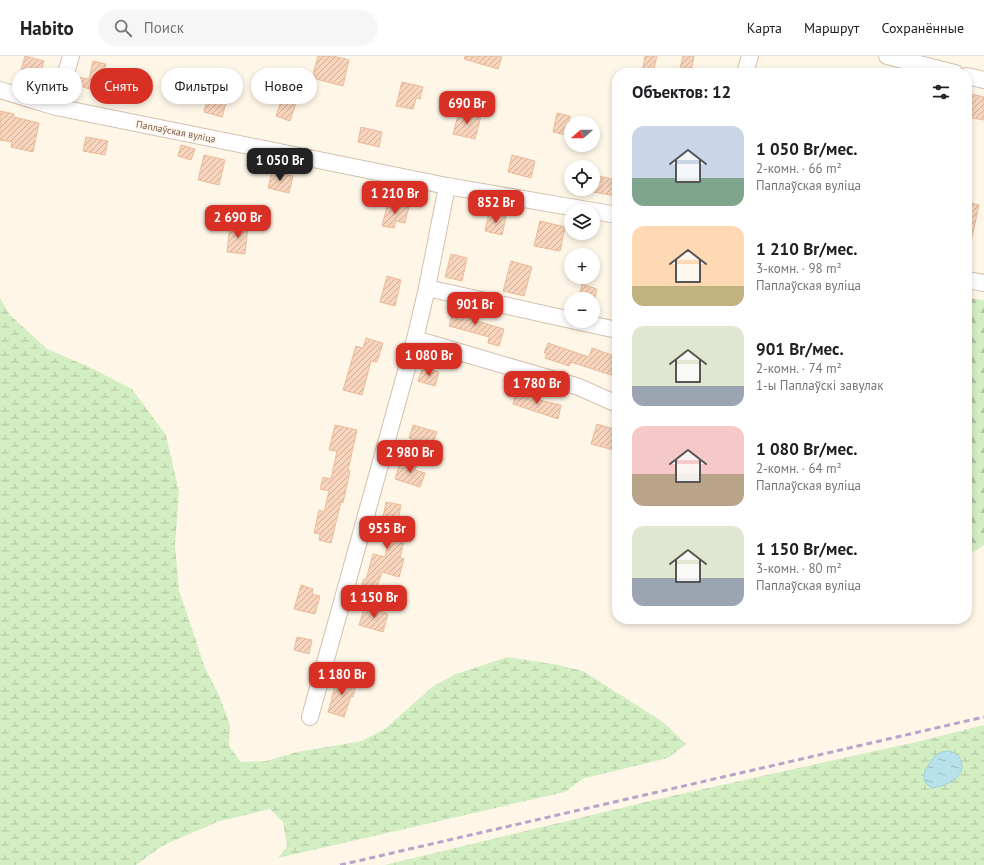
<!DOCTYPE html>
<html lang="ru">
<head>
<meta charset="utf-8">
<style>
  :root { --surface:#fff; --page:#f6f6f6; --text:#202124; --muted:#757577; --line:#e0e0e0; --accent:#d93025 }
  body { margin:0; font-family:"PT Sans",sans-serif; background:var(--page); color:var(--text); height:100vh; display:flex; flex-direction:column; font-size:15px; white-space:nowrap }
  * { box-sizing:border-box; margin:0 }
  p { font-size:13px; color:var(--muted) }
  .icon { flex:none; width:22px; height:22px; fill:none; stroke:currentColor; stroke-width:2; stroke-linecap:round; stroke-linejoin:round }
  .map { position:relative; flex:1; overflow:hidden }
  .side { position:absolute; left:612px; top:12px; width:360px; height:556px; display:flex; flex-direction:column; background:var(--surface); border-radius:16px; box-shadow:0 2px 6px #0003 }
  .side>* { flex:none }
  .guide { position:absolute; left:12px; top:12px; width:380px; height:36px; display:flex; gap:8px }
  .needle { width:26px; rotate:250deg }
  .buttons { position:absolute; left:564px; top:60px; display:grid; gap:8px }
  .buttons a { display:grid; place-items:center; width:36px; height:36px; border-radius:50%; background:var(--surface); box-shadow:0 2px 6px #0003; font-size:20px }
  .price { position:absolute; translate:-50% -34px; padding:0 9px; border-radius:8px; background:var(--accent); color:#fff; font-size:13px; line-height:26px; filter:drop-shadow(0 1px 2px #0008) }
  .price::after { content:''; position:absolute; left:50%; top:24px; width:12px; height:9px; margin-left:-6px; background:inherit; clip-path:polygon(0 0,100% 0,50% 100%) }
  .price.current { background:#222; color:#fff }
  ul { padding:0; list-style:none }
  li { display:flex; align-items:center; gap:12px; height:100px; padding:0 20px }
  li span { display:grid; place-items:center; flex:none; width:112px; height:80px; border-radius:12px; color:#555 }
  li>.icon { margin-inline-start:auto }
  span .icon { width:48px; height:48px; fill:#fffc; stroke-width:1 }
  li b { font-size:17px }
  h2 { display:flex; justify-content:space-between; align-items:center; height:48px; padding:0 20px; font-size:17px }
  .pill { padding:0 14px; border-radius:18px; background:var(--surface); box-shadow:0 2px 6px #0003; font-size:14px; line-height:36px }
  .pill.current { background:var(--accent); color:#fff }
  header { display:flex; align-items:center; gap:24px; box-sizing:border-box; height:56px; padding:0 20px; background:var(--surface); border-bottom:1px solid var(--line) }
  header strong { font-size:19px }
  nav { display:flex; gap:22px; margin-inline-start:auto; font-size:14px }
  .search { width:280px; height:36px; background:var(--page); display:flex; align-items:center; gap:10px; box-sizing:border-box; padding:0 14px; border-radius:22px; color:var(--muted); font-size:15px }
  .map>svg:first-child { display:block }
</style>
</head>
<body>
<header>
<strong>Habito</strong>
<div class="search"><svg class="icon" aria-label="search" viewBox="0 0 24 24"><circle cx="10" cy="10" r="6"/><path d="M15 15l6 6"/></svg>Поиск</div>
<nav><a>Карта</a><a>Маршрут</a><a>Сохранённые</a></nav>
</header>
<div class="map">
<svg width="984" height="809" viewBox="0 0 984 809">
  <defs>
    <pattern id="forest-firs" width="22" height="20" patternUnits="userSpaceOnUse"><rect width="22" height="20" fill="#d4eec3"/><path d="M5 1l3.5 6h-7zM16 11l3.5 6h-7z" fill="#b1c4a0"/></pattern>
    <pattern id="wetland-marsh" width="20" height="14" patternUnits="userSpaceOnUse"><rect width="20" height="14" fill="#d4eec3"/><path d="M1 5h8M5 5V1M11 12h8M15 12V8" fill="none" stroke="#b1c4a0"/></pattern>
    <pattern id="water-ripples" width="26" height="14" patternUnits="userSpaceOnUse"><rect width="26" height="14" fill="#b8e2eb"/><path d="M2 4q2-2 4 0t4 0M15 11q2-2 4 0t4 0" fill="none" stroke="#9bbac0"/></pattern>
    <pattern id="building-hatch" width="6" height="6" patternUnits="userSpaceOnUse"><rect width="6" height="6" fill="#f7d4bb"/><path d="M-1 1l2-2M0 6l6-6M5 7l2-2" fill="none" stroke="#cdaf9a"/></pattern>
  </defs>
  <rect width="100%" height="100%" fill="#fef6e7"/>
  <path fill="url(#forest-firs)" d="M967,242L984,244V489L967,500Z"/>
  <path fill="url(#wetland-marsh)" d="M0,242L9,258L47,293L87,310L132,333L166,379L179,436L175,489L179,534L205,612L219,639L230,669L229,690L241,706L266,705L297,696L362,685L385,673L432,631L456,618L508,601L558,609L583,615L663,666L686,688L668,702L582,723L565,736L278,802L287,790L283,766L270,753L217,766L162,790L136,809H0Z
    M984,669V809H385L654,744L916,686Z"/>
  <path fill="url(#water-ripples)" stroke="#9dd2de" d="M950,695C952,696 957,698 959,700C960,701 960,704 961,706C967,721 944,731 931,732L924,725L925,714L934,701L941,696Z"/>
  <path fill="url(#building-hatch)" stroke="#ebbb9a" d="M25,0L44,5L40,19L21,14Z
    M318,0H333L349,4L343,30L312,22Z
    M465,0H502L498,13L464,3Z
    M645,0H657L653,17H642Z
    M683,0H694L691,15L680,12Z
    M93,5L106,8L104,17L130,25L124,43L73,28L75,21L89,23Z
    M271,15L285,19L280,34L266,29Z
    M402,26L423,31L420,43L416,42L413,53L396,50Z
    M209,35L228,41L222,61L204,56Z
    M967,37L984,41V64L967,61Z
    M282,42L296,47L290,65L276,60Z
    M0,55L14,58V61L39,67L33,96L11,91L12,86L0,84Z
    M459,55L481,60L475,83L453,78Z
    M557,57L570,60L566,79L553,76Z
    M361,71L382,76L379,91L358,86Z
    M86,81L108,85L105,99L83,95Z
    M181,89L195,93L191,104L178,100Z
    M204,99L225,104L219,129L198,124Z
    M512,99L535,105L531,122L508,116Z
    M272,115L293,120L289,137L268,132Z
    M593,119L617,124V140L593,136Z
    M388,146L409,150L405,167L396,165L394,172L382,170Z
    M967,146L979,149L972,181H967Z
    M489,157L506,161L502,179L485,175Z
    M540,165L565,171L560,195L534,190Z
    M230,169L248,170L245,198L227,196Z
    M451,198L467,202L462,225L445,221Z
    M511,205L532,211L524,240L503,235Z
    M387,220L401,224L395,250L380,246Z
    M582,228L597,233L595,243H578Z
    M454,251L476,257L474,264L504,273L499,290L488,287L489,281L449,270Z
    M366,282L383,287L377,306L371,305L362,339L343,334L356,290L363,292Z
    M548,287L589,301L592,292L617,301L611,319L571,306L569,310L545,302L547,297H544Z
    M423,311L439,316L435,330L418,325Z
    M516,336L543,345L561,349L558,363L513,348Z
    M597,368L617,374V395L591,388Z
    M335,369L357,374L348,414L350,415L343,447L341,446L331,487L319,484L320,478L314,477L319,454L324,456L329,435L320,433L323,421L331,423L337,395L329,394Z
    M413,369L437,376L432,390L409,382Z
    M401,404L417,408L415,414L425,417L420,431L395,423Z
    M386,446L401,449L397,469L407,472L400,502L404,503L399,521L382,516L374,539L360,534L364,523L366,524L373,498L385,501L390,479L380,477Z
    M301,529L313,533L312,538L320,540L315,558L294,553Z
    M365,550L388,558L383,576L359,569Z
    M297,581L312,584L309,598L294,594Z
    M345,621L357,624L353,641L351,640L344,661L328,656L331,646L336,624L344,626Z"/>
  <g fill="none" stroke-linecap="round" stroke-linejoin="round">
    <defs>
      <path id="minor" d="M887,0L955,17
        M745,17L750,0
        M967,20L984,24
        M0,34L56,51L447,130L617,159
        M56,51L71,0
        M967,224L984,227
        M427,232L571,264
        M575,265L617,274
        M415,283L579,331L617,348
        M310,661L415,283L427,232L447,130"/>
    </defs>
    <use href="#minor" stroke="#d5bfae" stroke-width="18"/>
    <use href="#minor" stroke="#fff" stroke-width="16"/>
    <path stroke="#b9a3cb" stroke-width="3" stroke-dasharray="6 4" stroke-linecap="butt" d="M340,809L984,661"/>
  </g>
  <g text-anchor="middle" stroke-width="3.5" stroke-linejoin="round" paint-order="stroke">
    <g font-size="10" fill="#7c5b48" stroke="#fff9ef">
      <text transform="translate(176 75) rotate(11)" y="4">Паплаўская вуліца</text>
    </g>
  </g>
</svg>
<div class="buttons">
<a><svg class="needle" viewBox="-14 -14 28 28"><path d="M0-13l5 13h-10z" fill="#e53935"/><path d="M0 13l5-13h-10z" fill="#757577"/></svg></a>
<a><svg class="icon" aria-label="locate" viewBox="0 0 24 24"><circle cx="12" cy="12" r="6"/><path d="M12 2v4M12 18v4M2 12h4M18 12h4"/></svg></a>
<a><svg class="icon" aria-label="layers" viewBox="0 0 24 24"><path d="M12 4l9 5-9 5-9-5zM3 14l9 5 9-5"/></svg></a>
<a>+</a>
<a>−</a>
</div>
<b class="price" style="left:467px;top:69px">690 Br</b>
<b class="price current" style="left:280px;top:126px">1 050 Br</b>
<b class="price" style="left:395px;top:159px">1 210 Br</b>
<b class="price" style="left:496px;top:168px">852 Br</b>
<b class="price" style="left:238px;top:183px">2 690 Br</b>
<b class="price" style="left:475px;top:270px">901 Br</b>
<b class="price" style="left:429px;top:321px">1 080 Br</b>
<b class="price" style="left:537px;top:349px">1 780 Br</b>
<b class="price" style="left:410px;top:418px">2 980 Br</b>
<b class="price" style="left:387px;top:494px">955 Br</b>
<b class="price" style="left:374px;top:563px">1 150 Br</b>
<b class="price" style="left:342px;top:640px">1 180 Br</b>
<div class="guide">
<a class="pill">Купить</a>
<a class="pill current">Снять</a>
<a class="pill">Фильтры</a>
<a class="pill">Новое</a>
</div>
<section class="side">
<h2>Объектов: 12<svg class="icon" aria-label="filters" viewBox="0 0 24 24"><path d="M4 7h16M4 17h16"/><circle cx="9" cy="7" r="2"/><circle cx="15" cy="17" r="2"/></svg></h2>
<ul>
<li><span style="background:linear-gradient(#c9d6e8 65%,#7fa58c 0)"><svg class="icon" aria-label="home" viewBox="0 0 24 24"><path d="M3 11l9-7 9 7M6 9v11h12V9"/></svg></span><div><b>1 050 Br/мес.</b><p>2-комн. · 66 m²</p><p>Паплаўская вуліца</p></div></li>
<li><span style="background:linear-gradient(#ffd9b3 75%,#c2b280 0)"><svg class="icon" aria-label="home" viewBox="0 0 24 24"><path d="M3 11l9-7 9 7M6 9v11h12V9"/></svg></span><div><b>1 210 Br/мес.</b><p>3-комн. · 98 m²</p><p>Паплаўская вуліца</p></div></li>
<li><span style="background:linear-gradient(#dfe7d0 75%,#9aa5b1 0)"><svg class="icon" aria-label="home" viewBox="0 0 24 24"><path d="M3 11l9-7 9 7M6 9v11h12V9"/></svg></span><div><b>901 Br/мес.</b><p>2-комн. · 74 m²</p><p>1-ы Паплаўскі завулак</p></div></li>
<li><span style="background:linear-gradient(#f6c9c9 60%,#b9a48a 0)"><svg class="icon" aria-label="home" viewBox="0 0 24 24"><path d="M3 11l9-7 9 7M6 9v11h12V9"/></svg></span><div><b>1 080 Br/мес.</b><p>2-комн. · 64 m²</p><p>Паплаўская вуліца</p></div></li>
<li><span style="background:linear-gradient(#dfe7d0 65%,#9aa5b1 0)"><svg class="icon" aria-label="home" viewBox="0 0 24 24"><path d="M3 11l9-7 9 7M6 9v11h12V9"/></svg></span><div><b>1 150 Br/мес.</b><p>3-комн. · 80 m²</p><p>Паплаўская вуліца</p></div></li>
</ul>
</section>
</div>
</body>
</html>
